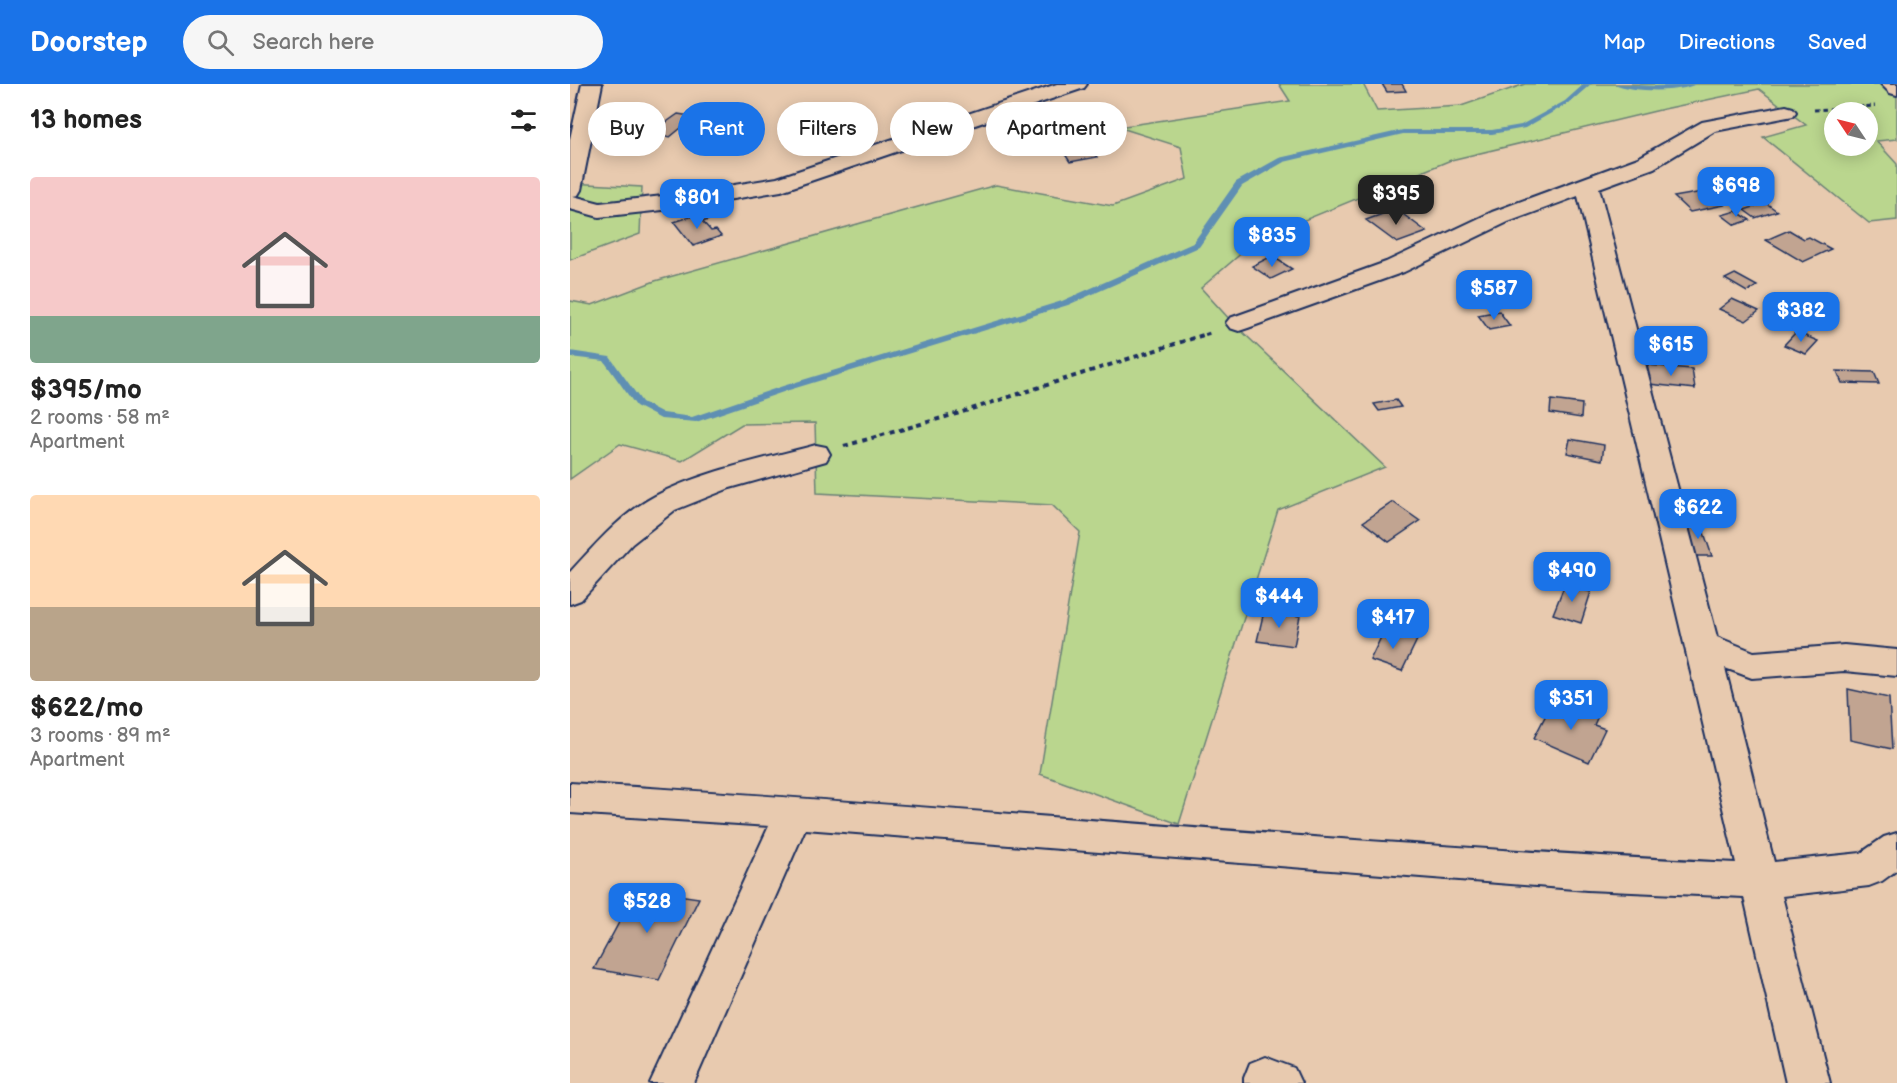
<!DOCTYPE html>
<html lang="en">
<head>
<meta charset="utf-8">
<style>
  :root { --surface:#fff; --page:#f6f6f6; --text:#222; --muted:#767676; --accent:#1a73e8 }
  body { margin:0; font-family:"Balsamiq Sans",sans-serif; background:var(--page); color:var(--text); height:100vh; display:flex; flex-direction:column; font-size:22px; white-space:nowrap }
  * { box-sizing:border-box; margin:0 }
  p { font-size:20px; color:var(--muted) }
  .icon { flex:none; width:33px; height:33px; fill:none; stroke:currentColor; stroke-width:2; stroke-linecap:round; stroke-linejoin:round }
  .map { position:relative; flex:1; overflow:hidden }
  .panel { display:flex; flex-direction:column; background:var(--surface); width:570px }
  .panel>* { flex:none }
  .hud { position:absolute; left:18px; top:18px; width:570px; height:54px; display:flex; gap:12px }
  .needle { width:39px; rotate:305deg }
  .buttons { position:absolute; left:1254px; top:18px; display:grid; gap:12px }
  .buttons a { display:grid; place-items:center; width:54px; height:54px; border-radius:50%; background:var(--surface); box-shadow:0 3px 15px #0003; font-size:30px }
  .price { position:absolute; translate:-50% -51px; padding:0 14px; border-radius:12px; background:var(--accent); color:#fff; font-size:20px; line-height:39px; filter:drop-shadow(0 2px 3px #0008) }
  .price::after { content:''; position:absolute; left:50%; top:36px; width:18px; height:14px; margin-left:-9px; background:inherit; clip-path:polygon(0 0,100% 0,50% 100%) }
  .price.on { background:#222; color:#fff }
  ul { padding:0; list-style:none }
  li { display:grid; align-content:center; gap:12px; height:318px; padding:0 30px }
  li span { display:grid; place-items:center; height:186px; border-radius:6px; color:#555 }
  li>.icon { margin-inline-start:auto }
  span .icon { width:108px; height:108px; fill:#fffc; stroke-width:1 }
  li b { font-size:26px }
  h2 { display:flex; justify-content:space-between; align-items:center; height:72px; padding:0 30px; font-size:26px }
  .tag { padding:0 21px; border-radius:27px; background:var(--surface); box-shadow:0 3px 15px #0003; font-size:21px; line-height:54px }
  .tag.on { background:var(--accent); color:#fff }
  header { display:flex; align-items:center; gap:36px; box-sizing:border-box; height:84px; padding:0 30px; background:var(--accent); color:#fff }
  header strong { font-size:28px }
  nav { display:flex; gap:33px; margin-inline-start:auto; font-size:21px }
  .search { width:420px; height:54px; background:var(--page); display:flex; align-items:center; gap:15px; box-sizing:border-box; padding:0 21px; border-radius:33px; color:var(--muted); font-size:22px }
  main { display:flex; flex:1; min-height:0 }
  .map>svg:first-child { display:block }
</style>
</head>
<body>
<header>
<strong>Doorstep</strong>
<div class="search"><svg class="icon" aria-label="search" viewBox="0 0 24 24"><circle cx="10" cy="10" r="6"/><path d="M15 15l6 6"/></svg>Search here</div>
<nav><a>Map</a><a>Directions</a><a>Saved</a></nav>
</header>
<main>
<section class="panel">
<h2>13 homes<svg class="icon" aria-label="filters" viewBox="0 0 24 24"><path d="M4 7h16M4 17h16"/><circle cx="9" cy="7" r="2"/><circle cx="15" cy="17" r="2"/></svg></h2>
<ul>
<li><span style="background:linear-gradient(#f6c9c9 75%,#7fa58c 0)"><svg class="icon" aria-label="home" viewBox="0 0 24 24"><path d="M3 11l9-7 9 7M6 9v11h12V9"/></svg></span><div><b>$395/mo</b><p>2 rooms · 58 m²</p><p>Apartment</p></div></li>
<li><span style="background:linear-gradient(#ffd9b3 60%,#b9a48a 0)"><svg class="icon" aria-label="home" viewBox="0 0 24 24"><path d="M3 11l9-7 9 7M6 9v11h12V9"/></svg></span><div><b>$622/mo</b><p>3 rooms · 89 m²</p><p>Apartment</p></div></li>
</ul>
</section>
<div class="map">
<svg width="1327" height="999" viewBox="0 0 1327 999">
  <rect width="100%" height="100%" fill="#e8caaf"/>
  <filter id="ink" filterUnits="userSpaceOnUse"><feTurbulence type="fractalNoise" baseFrequency=".0167" numOctaves="2"/><feDisplacementMap in="SourceGraphic" scale="12" xChannelSelector="R" yChannelSelector="G"/><feConvolveMatrix kernelMatrix="1 2 1 2 8 2 1 2 1" color-interpolation-filters="sRGB"/></filter>
  <g filter="url(#ink)">
    <path fill="#bad68e" stroke="#6a8276" stroke-width="1.5" fill-rule="evenodd" d="M709,0H793L807,27L891,22L955,0H1327V55L1306,57L1327,80V136L1299,139L1193,53L1236,41L1189,5L1094,25L881,76L688,155L631,204L662,238L815,383L708,426L609,740L470,690L510,448L482,421L247,409L245,339L172,340L112,377L50,360L0,395V217L22,221L85,197L426,101L543,122L617,95L611,63L548,43L720,17ZM1264,28H1298V62H1264Z
      M0,99L72,103L70,150L0,176Z"/>
    <g fill="none" stroke-linecap="round" stroke-linejoin="round">
      <path fill="#5e8fb3" fill-rule="evenodd" d="M1014,0H1021L999,19L955,44L922,50H833L714,78L672,102L629,163L498,221L219,306L126,338L91,335L66,322L34,277L0,273V267L40,273L72,318L93,329L122,333L213,302L492,217L623,159L666,98L709,74L833,46H922L951,41L995,17Z
        M1045,0L1086,2L1126,0C1110,9 1061,8 1045,0Z"/>
    </g>
    <path fill="#c1a491" stroke="#1b2f5e" stroke-width="1.5" d="M812,0H832L836,7L817,8Z
      M108,30L138,35L123,46L111,44L100,53L81,49Z
      M517,59L527,73L500,78L491,64Z
      M1138,107L1154,121L1120,128L1104,113Z
      M1196,119L1207,127L1185,134L1174,126Z
      M826,125L857,148L827,159L796,136Z
      M1166,127L1180,136L1165,141L1152,131Z
      M132,129L138,136L133,138L141,147L146,146L151,152L123,162L104,138Z
      M1219,146L1234,155L1239,153L1261,165L1233,178L1196,156Z
      M702,172L722,185L701,195L682,182Z
      M1165,190L1187,202L1177,208L1155,195Z
      M1162,215L1189,227L1176,237L1149,225Z
      M929,227L940,242L919,246L908,231Z
      M1226,248L1248,257L1236,270L1214,261Z
      M1077,281L1122,285L1125,305L1079,300Z
      M1267,287L1304,288L1309,300L1272,299Z
      M826,316L831,323L809,327L804,320Z
      M981,316L1012,320L1011,334L980,329Z
      M1000,355L1034,361L1032,376L997,369Z
      M823,418L850,437L819,458L793,438Z
      M1115,440H1131L1142,472H1124Z
      M995,500L1021,508L1011,539L983,530Z
      M694,527L730,532L724,562L687,557Z
      M815,545L847,556L832,587L800,576Z
      M1278,605L1319,614L1322,665L1280,656Z
      M997,619L1028,632L1024,641L1035,645L1019,678L964,654L980,623L992,628Z
      M67,805L129,814L89,896L24,885Z"/>
    <g fill="none" stroke-linecap="round" stroke-linejoin="round">
      <defs>
        <path id="street" d="M12,0H32L11,106L8,111L3,112L30,119L102,111L207,94L487,0H517L514,4L211,107L102,125L29,133L0,125V55Z
          M1311,0H1327V11L1320,9Z
          M1216,22L1223,24L1226,28L1223,32L1145,47L1084,84L1029,104L1147,553L1184,568L1274,561L1327,566V592L1274,587L1182,594L1155,584L1204,778L1291,769L1314,753L1327,749V786L1312,797L1299,802L1212,812L1260,999H1216L1174,813L1017,806L235,745L124,999H80L199,742L0,729V699C389,722 777,761 1166,779L1008,112L938,138L834,188L678,244L669,247L660,244L656,239L660,234L816,178L922,128L1068,74L1132,38Z
          M246,361L256,363L260,370L256,377L160,404L105,426L62,460L11,516L0,520V488C26,460 51,430 85,412C129,388 197,374 246,361Z
          M695,973L724,984L731,999H674V994L680,979Z"/>
      </defs>
      <use href="#street" stroke="#1b2f5e" stroke-width="4"/>
      <path stroke="#1b2f5e" stroke-width="3" stroke-dasharray="4.5 3" stroke-linecap="butt" d="M1244,26L1305,22
        M628,253L640,249"/>
      <path stroke="#1b2f5e" stroke-width="4" stroke-dasharray="5 4.5" stroke-linecap="butt" d="M274,362L386,330L633,251"/>
      <use href="#street" fill="#e8caaf" fill-rule="evenodd"/>
    </g>
  </g>
</svg>
<div class="buttons">
<a><svg class="needle" viewBox="-14 -14 28 28"><path d="M0-13l5 13h-10z" fill="#e53935"/><path d="M0 13l5-13h-10z" fill="#767676"/></svg></a>
</div>
<b class="price" style="left:1166px;top:134px">$698</b>
<b class="price on" style="left:826px;top:142px">$395</b>
<b class="price" style="left:127px;top:146px">$801</b>
<b class="price" style="left:702px;top:184px">$835</b>
<b class="price" style="left:924px;top:237px">$587</b>
<b class="price" style="left:1231px;top:259px">$382</b>
<b class="price" style="left:1101px;top:293px">$615</b>
<b class="price" style="left:1128px;top:456px">$622</b>
<b class="price" style="left:1002px;top:519px">$490</b>
<b class="price" style="left:709px;top:545px">$444</b>
<b class="price" style="left:823px;top:566px">$417</b>
<b class="price" style="left:1001px;top:647px">$351</b>
<b class="price" style="left:77px;top:850px">$528</b>
<div class="hud">
<a class="tag">Buy</a>
<a class="tag on">Rent</a>
<a class="tag">Filters</a>
<a class="tag">New</a>
<a class="tag">Apartment</a>
</div>
</div>
</main>
</body>
</html>
